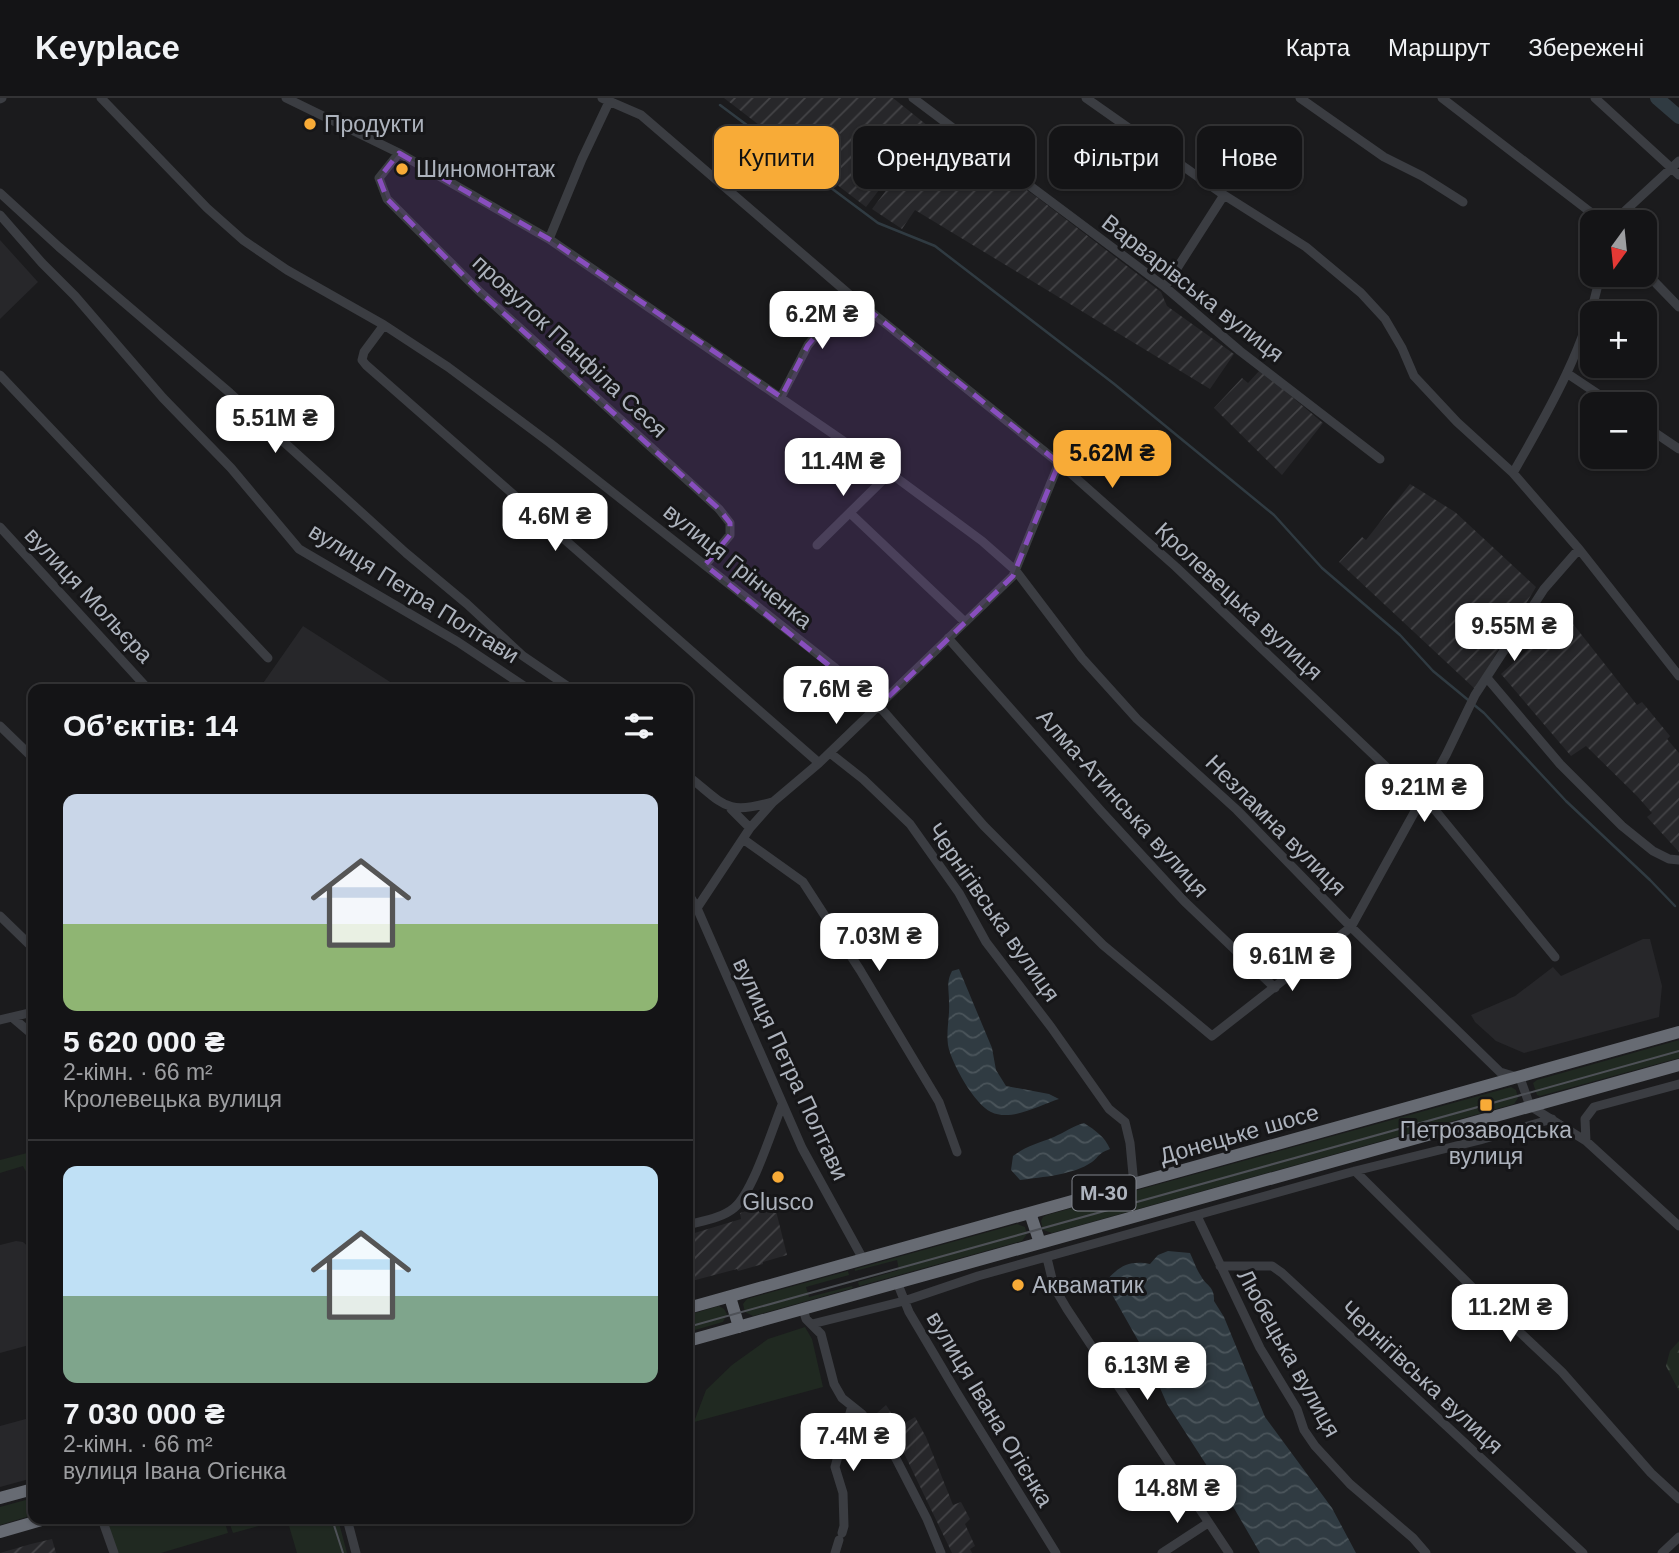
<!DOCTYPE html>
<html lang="uk">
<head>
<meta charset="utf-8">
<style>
  :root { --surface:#141416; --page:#212123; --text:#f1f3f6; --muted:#9d9ea1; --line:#333335; --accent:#f8ab37 }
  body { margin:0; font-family:Helvetica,sans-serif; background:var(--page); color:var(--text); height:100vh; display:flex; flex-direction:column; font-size:26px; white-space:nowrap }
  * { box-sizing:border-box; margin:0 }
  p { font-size:23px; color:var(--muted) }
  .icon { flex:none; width:38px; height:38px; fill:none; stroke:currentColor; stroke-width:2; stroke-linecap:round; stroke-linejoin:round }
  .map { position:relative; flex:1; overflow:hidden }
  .drawer { position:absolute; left:28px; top:586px; width:665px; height:840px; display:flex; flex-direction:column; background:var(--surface); border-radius:14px; box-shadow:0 2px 5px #0004,0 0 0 2px var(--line) }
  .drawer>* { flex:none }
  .hud { position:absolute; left:714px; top:28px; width:665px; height:63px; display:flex; gap:14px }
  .needle { width:46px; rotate:195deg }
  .buttons { position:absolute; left:1580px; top:112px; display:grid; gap:14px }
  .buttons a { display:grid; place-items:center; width:77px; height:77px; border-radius:14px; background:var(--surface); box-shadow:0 2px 5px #0004,0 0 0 2px var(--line); font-size:35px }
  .price { position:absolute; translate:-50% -60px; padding:0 16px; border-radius:14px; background:#fff; color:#222; font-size:23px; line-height:46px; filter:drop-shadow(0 2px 4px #0008) }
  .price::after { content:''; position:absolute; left:50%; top:42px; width:21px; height:16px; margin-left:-10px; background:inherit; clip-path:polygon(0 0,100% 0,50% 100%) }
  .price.current { background:var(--accent); color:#111 }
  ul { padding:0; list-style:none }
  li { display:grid; align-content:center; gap:14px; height:371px; padding:0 35px }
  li+li { border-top:2px solid var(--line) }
  li span { display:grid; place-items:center; height:217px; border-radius:14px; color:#555 }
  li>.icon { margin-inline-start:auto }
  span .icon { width:126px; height:126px; fill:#fffc; stroke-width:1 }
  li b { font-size:30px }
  h2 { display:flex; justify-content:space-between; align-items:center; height:84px; padding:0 35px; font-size:30px }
  .pill { padding:0 24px; border-radius:14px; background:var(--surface); box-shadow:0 2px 5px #0004,0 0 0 2px var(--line); font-size:24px; line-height:63px }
  .pill.current { background:var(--accent); color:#111 }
  header { display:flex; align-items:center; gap:42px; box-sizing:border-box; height:98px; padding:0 35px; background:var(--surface); border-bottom:2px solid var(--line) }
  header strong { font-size:33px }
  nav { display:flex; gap:38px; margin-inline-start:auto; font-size:24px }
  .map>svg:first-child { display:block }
</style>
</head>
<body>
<header>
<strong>Keyplace</strong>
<nav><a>Карта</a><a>Маршрут</a><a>Збережені</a></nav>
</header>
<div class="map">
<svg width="1679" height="1455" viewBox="0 0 1679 1455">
  <defs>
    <pattern id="industrial-furrows" width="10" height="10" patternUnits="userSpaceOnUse" patternTransform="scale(1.75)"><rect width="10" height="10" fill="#27272a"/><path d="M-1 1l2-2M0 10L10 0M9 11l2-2" fill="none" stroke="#444447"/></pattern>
    <pattern id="forest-firs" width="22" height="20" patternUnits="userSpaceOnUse" patternTransform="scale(1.75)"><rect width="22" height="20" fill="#202921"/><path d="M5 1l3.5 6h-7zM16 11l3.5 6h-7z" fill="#3e463f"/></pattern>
    <pattern id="water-waves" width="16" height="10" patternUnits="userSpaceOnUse" patternTransform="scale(1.75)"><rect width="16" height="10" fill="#303b42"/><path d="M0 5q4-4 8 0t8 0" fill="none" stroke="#4b555b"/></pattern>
  </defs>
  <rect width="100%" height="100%" fill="#1b1b1d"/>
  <path fill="#27272a" d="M0,142L38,184L0,221Z
    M303,528L398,589L397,591H259Z
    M1643,841H1650L1662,888L1659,919L1524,955L1496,943L1475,924L1471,917L1515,898L1553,869L1561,878Z
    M16,1143L23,1144L33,1153V1246L0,1255V1147Z
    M33,1319V1380L0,1389V1328Z"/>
  <path fill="url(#industrial-furrows)" d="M724,0H893L928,28L866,109Z
    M932,32L982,70L987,64L1038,100L1161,194L1167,208L1234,256L1210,291L915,112L902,131L872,111Z
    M1260,272L1323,325L1282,377L1214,310L1242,280L1248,285Z
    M1410,386L1455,414L1536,489L1475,591L1339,464L1362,439L1366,442Z
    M1566,517L1637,607L1642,604L1670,638L1667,641L1679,655V754L1647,719L1652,715L1637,698L1586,648L1571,658L1501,576Z
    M774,1105L787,1157L763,1164V1166L738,1173L737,1171L688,1184V1137L741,1121L740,1115Z
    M886,1307L900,1328L915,1319L926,1339L953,1407L961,1404L970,1421L965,1426L975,1448L970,1451L972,1455H952L901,1349L877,1315Z
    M52,1441L56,1455H0L31,1446Z"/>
  <path fill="#202921" d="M1679,942V960L1540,998L1537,997L1533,985L1537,982Z
    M1511,989L1516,992L1518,1000L1514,1006L1052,1135L1043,1132L1041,1123L1043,1119L1047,1117Z
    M31,1054H33V1083H31L23,1068L0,1075V1062Z
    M1017,1126L1025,1129L1027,1136L1022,1143L859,1188L858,1184L899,1172L897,1162L855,1173V1171Z
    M848,1173L849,1177L806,1189L809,1199L852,1188L853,1190L753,1218L745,1214L743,1206L747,1201Z
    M719,1208L724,1211L727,1216L723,1224L688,1234V1217Z
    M805,1229L812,1241L823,1289L694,1324L706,1292L732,1267L768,1241Z
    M33,1400V1417L0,1427V1409Z
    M106,1421H224L228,1435L161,1455H118Z
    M228,1421H285L233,1435Z
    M287,1421H338L347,1455H297Z"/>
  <path fill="url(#forest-firs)" d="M1679,1243V1293L1666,1268L1670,1253Z"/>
  <path fill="url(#water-waves)" d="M959,871L992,950L996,972L1006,988L1049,996L1059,1001C1040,1007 1011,1024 991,1014C975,1007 951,965 948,947C946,932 950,918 949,904C949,890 946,885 952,873Z
    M1084,1025C1095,1032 1105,1039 1110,1051C1097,1056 1100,1058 1092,1064C1073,1077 1043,1079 1020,1082L1011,1072L1013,1058C1028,1047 1037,1046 1054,1039C1065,1034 1073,1028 1084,1025Z
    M1168,1153L1190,1155C1194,1163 1196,1171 1201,1178C1206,1188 1215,1188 1214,1203L1224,1219L1265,1319L1332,1410L1356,1455H1260L1231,1405L1167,1306L1144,1253L1105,1184C1119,1168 1129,1162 1150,1166L1158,1157Z"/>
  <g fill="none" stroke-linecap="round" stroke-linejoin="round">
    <path stroke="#303b42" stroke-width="2.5" d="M720,7L878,125L935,148L1113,285L1274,417L1322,470L1400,537L1433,573L1484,615L1566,703L1650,782L1675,808"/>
    <path stroke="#303b42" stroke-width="14" d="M1657,0L1679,19"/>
    <path stroke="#3b3d42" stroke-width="9" d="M101,0L207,110L243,142L287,172L384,227L448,269L550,345L834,569L879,608L984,728L1103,847L1212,938L1351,829L1446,657L1475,597L1544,491L1579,451
      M286,0L399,55L549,141L890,375L982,443L1016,473L1082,560L1137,621L1237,712L1351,829L1500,974L1520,980L1530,1008L1586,1043L1679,1128
      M602,0L641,17L850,197L1059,365L1176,469L1420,701L1435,712L1555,859
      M913,0L1165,189L1240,253L1380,361
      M1086,0L1224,97L1306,149L1361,195L1385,221L1402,250L1414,278L1457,324L1513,375L1579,451L1679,578
      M1300,0L1384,59L1422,78L1463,104
      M1442,0L1589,113L1607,124
      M1595,0L1679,77
      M0,1L2,0
      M399,55L379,80L387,101L479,193L719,411L730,425V437L705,467
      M0,95L59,149L230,295L406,455L467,506L523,558L573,592
      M0,117L42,165L75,198L163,300L231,370L299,451L458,544L530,592
      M1613,124L1679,63
      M549,141L582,61L609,4
      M1645,174L1679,209
      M1165,189L1224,97
      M384,227L364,254L362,262L366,267L819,665
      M1568,276L1613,306
      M0,277L268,560
      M781,299L808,247L850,197
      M1645,328L1679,351
      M1513,375C1549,312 1586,249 1600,177
      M850,415L965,524
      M0,429L149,592
      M817,447L890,375
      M948,540L1101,713L1184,803L1275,890
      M1487,580L1560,666L1622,728L1653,753L1669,761L1679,762
      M0,628L33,660
      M830,655L863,681L910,726L959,795L986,844L1051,929L1109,1011L1125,1024L1130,1045L1134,1087
      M688,678C724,706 725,718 772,704
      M731,711L750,730
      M743,741L803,784L860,872L939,1004L957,1054
      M688,795L697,810L802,1050L863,1161
      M697,810L750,730L773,704L819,665L1013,478L1059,365
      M0,818L33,850
      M13,920L33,937
      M0,922L33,914
      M1586,1043L1585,1021L1594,1009L1679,986
      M1355,1073L1479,1196L1562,1274L1651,1375L1679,1401
      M1197,1118L1260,1250L1297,1311L1304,1332L1315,1348L1350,1386L1413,1440L1426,1455
      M688,1127C702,1123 722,1120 734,1110C753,1094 772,1032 782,1007
      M1047,1160L1054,1189L1067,1211L1229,1455
      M1220,1168H1272L1282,1175L1583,1455
      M897,1184L909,1214L957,1295L1056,1455
      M803,1211L806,1221L821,1236L834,1286L842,1300L862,1316L892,1353L927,1421L941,1455
      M812,1226L904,1203L978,1178L1355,1073L1480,1042L1552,1021
      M102,1421L114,1455
      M347,1421L356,1455
      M842,1435L844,1428L843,1395L835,1369L852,1308
      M835,1455L839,1442
      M1162,1455L1208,1425
      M1662,1455L1679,1439"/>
    <path stroke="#676b73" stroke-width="12" d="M1030,1115L1040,1145
      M730,1199L739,1229
      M688,1210L1679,934
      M688,1243L1679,967
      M0,1400L33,1391
      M0,1434L45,1421"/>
    <path stroke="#4e5157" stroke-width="2" d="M688,1229L1679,953
      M332,1421L343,1455"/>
  </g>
  <path fill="#884ebe" fill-opacity="0.2" stroke="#884ebe" stroke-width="5" stroke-dasharray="14 9" stroke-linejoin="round" d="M399,55L549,141L781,299L808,247L850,197L1059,365L1013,478L879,608L705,467L730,437V425L719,411L479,193L387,101L379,80Z"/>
  <g fill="#f8ab37" stroke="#161618" stroke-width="2.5">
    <circle cx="310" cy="26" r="7"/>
    <circle cx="402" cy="71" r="7"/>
    <rect x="1479" y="1000" width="14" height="14" rx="3.5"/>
    <circle cx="778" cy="1079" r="7"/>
    <circle cx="1018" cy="1187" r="7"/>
  </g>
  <g text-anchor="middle" stroke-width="6" stroke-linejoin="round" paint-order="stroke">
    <rect fill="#161618" stroke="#80848c" stroke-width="2" x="1072.5" y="1077.5" width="63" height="35" rx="5"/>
    <g font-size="21" font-weight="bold" fill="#adb3bd">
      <text x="1104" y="1102">М-30</text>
    </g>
    <g font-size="23" fill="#adb3bd" stroke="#161618" text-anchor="start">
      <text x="324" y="34">Продукти</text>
      <text x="416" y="79">Шиномонтаж</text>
      <text x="1486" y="1040" text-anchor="middle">Петрозаводська<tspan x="1486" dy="26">вулиця</tspan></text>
      <text x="778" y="1112" text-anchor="middle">Glusco</text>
      <text x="1032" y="1195">Акваматик</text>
    </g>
    <g font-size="23" fill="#adb3bd" stroke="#161618">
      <text transform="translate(1193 190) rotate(38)" y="8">Варварівська вулиця</text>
      <text transform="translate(570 248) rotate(43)" y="8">провулок Панфіла Сеся</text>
      <text transform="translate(738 468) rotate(39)" y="8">вулиця Грінченка</text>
      <text transform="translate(414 495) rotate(32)" y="8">вулиця Петра Полтави</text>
      <text transform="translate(89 497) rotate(47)" y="8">вулиця Мольєра</text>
      <text transform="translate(1239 503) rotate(43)" y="8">Кролевецька вулиця</text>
      <text transform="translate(1123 705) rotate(48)" y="8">Алма-Атинська вулиця</text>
      <text transform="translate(1276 727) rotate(45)" y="8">Незламна вулиця</text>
      <text transform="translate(994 814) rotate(55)" y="8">Чернігівська вулиця</text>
      <text transform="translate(791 971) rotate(65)" y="8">вулиця Петра Полтави</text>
      <text transform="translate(1239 1036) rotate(-16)" y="8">Донецьке шосе</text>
      <text transform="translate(1289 1255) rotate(61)" y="8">Любецька вулиця</text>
      <text transform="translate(1422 1279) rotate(43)" y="8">Чернігівська вулиця</text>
      <text transform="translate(990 1311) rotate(59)" y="8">вулиця Івана Огієнка</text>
    </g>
  </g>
</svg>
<div class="buttons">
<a><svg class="needle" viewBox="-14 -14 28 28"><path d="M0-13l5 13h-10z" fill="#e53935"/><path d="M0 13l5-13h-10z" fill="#9d9ea1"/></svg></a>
<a>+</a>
<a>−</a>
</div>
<b class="price" style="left:822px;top:253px">6.2M ₴</b>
<b class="price" style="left:275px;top:357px">5.51M ₴</b>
<b class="price current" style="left:1112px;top:392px">5.62M ₴</b>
<b class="price" style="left:843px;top:400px">11.4M ₴</b>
<b class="price" style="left:555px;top:455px">4.6M ₴</b>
<b class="price" style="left:1514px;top:565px">9.55M ₴</b>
<b class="price" style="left:836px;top:628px">7.6M ₴</b>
<b class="price" style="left:1424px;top:726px">9.21M ₴</b>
<b class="price" style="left:879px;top:875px">7.03M ₴</b>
<b class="price" style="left:1292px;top:895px">9.61M ₴</b>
<b class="price" style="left:1510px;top:1246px">11.2M ₴</b>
<b class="price" style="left:1147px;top:1304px">6.13M ₴</b>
<b class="price" style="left:853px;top:1375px">7.4M ₴</b>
<b class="price" style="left:1177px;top:1427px">14.8M ₴</b>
<div class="hud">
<a class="pill current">Купити</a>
<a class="pill">Орендувати</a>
<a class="pill">Фільтри</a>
<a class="pill">Нове</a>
</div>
<section class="drawer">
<h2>Об’єктів: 14<svg class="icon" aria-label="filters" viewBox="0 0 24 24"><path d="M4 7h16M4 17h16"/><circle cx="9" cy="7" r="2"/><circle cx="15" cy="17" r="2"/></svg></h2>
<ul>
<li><span style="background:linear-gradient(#c9d6e8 60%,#8fb573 0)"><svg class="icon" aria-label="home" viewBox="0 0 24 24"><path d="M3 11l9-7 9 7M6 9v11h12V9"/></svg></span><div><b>5 620 000 ₴</b><p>2-кімн. · 66 m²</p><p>Кролевецька вулиця</p></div></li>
<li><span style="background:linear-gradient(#bfe0f5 60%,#7fa58c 0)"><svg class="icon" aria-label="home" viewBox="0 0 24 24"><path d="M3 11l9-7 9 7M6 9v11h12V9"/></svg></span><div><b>7 030 000 ₴</b><p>2-кімн. · 66 m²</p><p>вулиця Івана Огієнка</p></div></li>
</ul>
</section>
</div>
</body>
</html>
